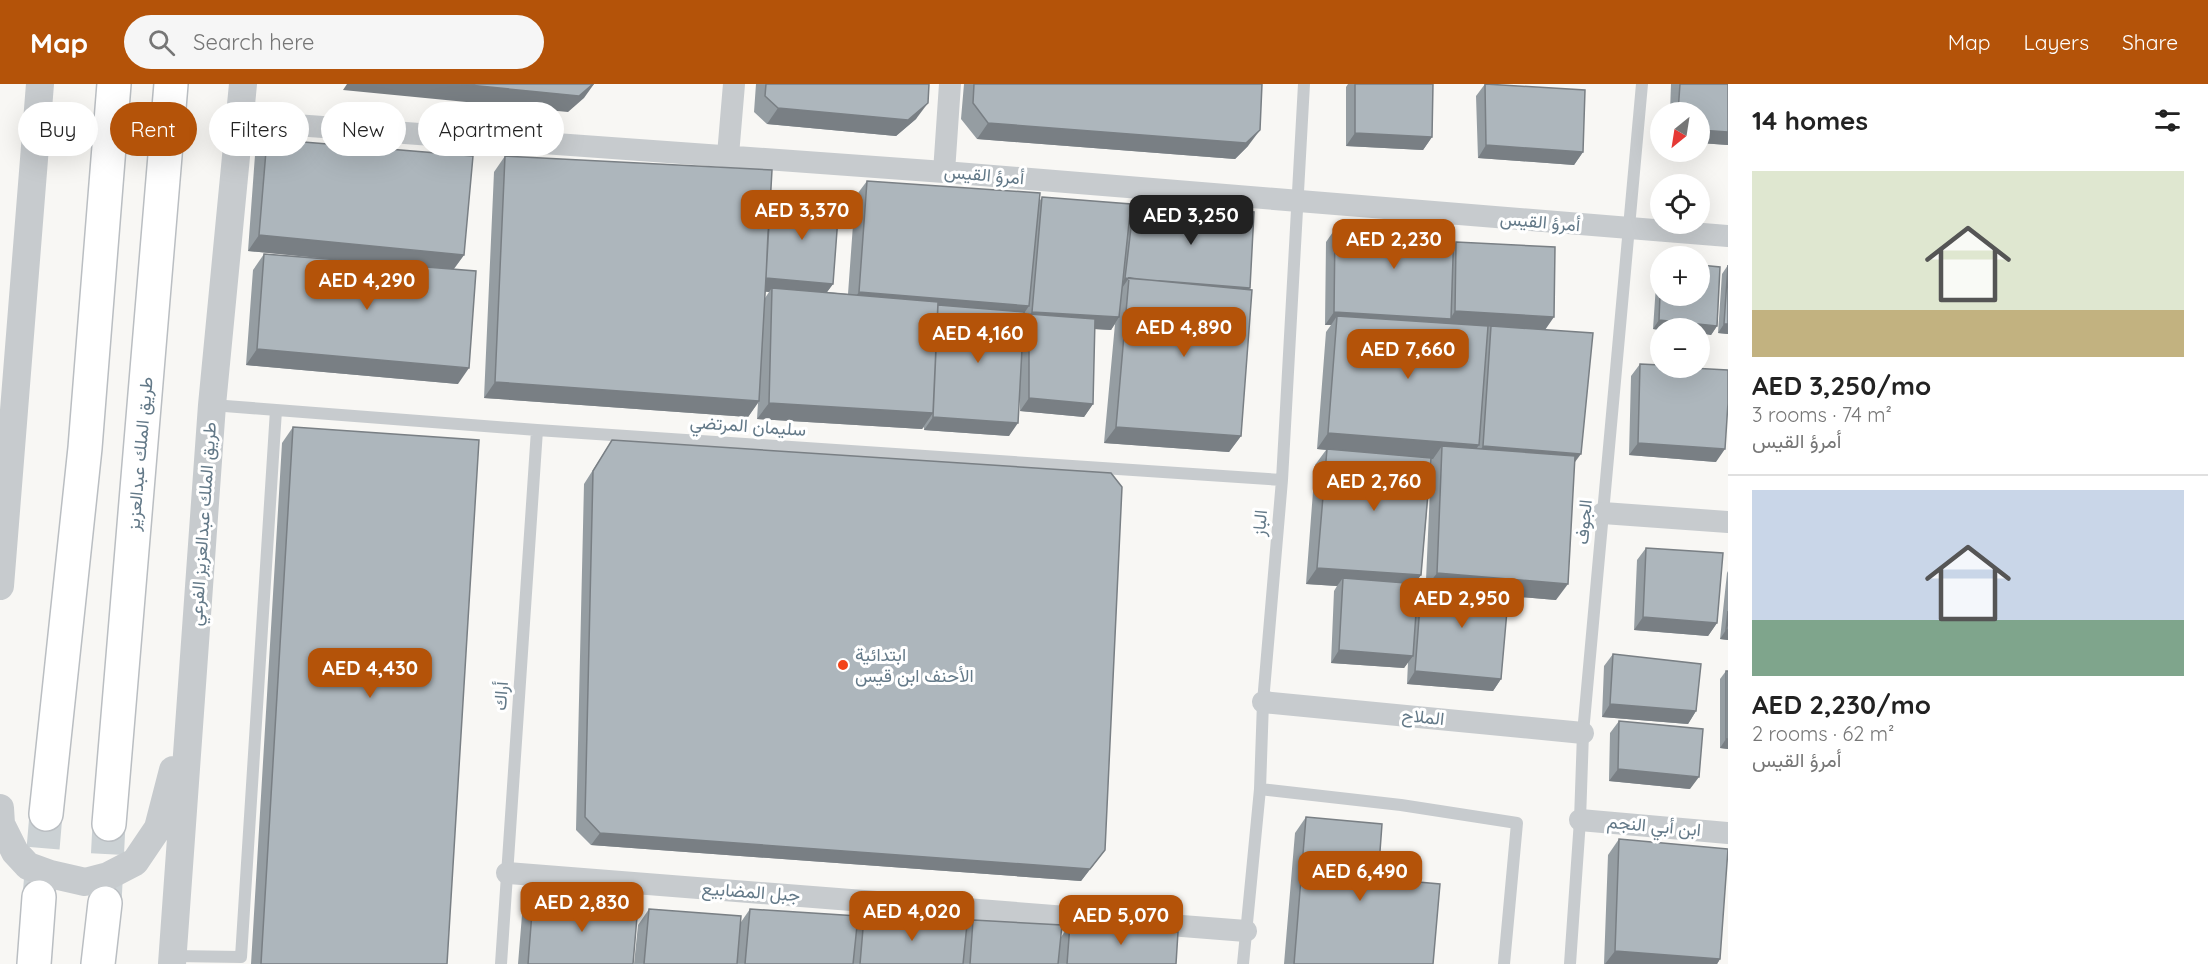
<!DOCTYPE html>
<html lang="en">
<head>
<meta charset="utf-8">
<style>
  :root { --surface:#fff; --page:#f6f6f6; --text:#222; --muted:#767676; --line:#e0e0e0; --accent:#b45309 }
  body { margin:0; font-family:Quicksand,Vazirmatn,sans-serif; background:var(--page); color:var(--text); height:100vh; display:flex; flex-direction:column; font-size:22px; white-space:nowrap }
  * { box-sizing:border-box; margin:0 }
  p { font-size:20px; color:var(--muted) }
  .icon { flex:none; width:33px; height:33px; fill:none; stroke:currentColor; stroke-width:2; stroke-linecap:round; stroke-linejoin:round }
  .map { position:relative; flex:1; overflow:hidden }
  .side { display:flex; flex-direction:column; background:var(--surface); width:480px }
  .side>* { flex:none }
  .guide { position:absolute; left:18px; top:18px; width:570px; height:54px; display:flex; gap:12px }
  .needle { width:39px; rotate:210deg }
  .fabs { position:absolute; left:1650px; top:18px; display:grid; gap:12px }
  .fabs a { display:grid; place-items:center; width:60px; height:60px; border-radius:50%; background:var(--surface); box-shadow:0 6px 24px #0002; font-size:30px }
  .price { position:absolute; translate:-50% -51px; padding:0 14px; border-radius:12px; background:var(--accent); color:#fff; font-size:20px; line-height:39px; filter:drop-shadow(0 2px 3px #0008) }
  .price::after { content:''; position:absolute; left:50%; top:36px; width:18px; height:14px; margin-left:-9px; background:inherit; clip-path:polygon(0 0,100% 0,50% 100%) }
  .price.active { background:#222; color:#fff }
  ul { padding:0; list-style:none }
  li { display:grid; align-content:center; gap:12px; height:318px; padding:0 24px }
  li+li { border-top:2px solid var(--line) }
  li span { display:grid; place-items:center; height:186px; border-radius:0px; color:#555 }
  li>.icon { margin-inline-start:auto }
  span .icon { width:108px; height:108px; fill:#fffc; stroke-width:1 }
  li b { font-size:26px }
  h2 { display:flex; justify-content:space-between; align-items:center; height:72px; padding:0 24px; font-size:26px }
  .tag { padding:0 21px; border-radius:27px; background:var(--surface); box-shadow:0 6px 24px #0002; font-size:21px; line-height:54px }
  .tag.active { background:var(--accent); color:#fff }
  header { display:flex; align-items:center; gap:36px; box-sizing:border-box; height:84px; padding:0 30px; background:var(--accent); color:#fff }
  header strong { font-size:28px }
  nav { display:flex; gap:33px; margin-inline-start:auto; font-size:21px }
  .search { width:420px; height:54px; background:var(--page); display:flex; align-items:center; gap:15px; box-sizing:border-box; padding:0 21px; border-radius:33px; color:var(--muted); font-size:22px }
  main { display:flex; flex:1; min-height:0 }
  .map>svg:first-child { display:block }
</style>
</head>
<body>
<header>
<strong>Map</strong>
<div class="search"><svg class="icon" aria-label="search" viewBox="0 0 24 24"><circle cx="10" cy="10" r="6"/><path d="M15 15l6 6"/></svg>Search here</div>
<nav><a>Map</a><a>Layers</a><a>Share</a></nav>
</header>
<main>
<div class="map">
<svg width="1728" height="880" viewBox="0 0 1728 880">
  <rect width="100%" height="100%" fill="#f8f7f4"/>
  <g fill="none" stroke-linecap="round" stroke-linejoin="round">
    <path stroke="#cbd1d4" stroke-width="33" stroke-dasharray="33 16" stroke-linecap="butt" d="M39,813L46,730
      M105,819L109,740"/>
    <defs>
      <path id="primary" d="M46,730L85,364L114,0
        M109,740L171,0
        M34,880L39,813
        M98,880L105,819"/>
    </defs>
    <use href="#primary" stroke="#babec2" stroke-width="36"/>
    <path stroke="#c7cbce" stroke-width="12" d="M212,321L537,346L1282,396
      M1260,705L1401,721L1517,739L1504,880
      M174,872L241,873L276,326
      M501,880L537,346
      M1243,880L1260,705L1263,618L1282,396L1304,0
      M1570,880L1580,736L1583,649L1642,0"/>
    <path stroke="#c7cbce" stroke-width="22" d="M239,37L944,88L1728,152
      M728,71L734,0
      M944,88L950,0
      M1603,429L1728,438
      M1263,618L1583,649
      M1580,736L1728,749
      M507,789L1246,847"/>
    <path stroke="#c7cbce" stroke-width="28" d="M0,502L40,0
      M0,724L1,740L15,768L28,782L50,790L85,798L108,792L135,778L158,744L173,686
      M172,880L212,321L243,0"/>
    <use href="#primary" stroke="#fff" stroke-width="33"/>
  </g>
  <path fill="#959da2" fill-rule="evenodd" d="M756,0H929L916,35L896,52L767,40L754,28Z
    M964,0H1262L1248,62L1235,75L977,55L961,35Z
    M1348,0H1433L1432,53L1423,66L1346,62V3Z
    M1485,0L1583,68L1574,81L1478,74L1476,12Z
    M1671,0H1728V61L1700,59V28H1670Z
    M267,55L464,171L454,185L458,300L246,281L253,186L264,170L323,174L248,167L255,71Z
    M505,72L770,117L772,115L833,200L827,208L848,210L855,113L867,97L1039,118L1042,113L1130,125L1134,119L1248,205L1241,352L1229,368L1104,359L1115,240L1111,246L1094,245L1093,320L1084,333L1020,327V298L1009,352L924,346V343L922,345L757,335L758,319L748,333L484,314L494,88ZM765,207L769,208L765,214Z
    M1335,145L1453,163L1456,158L1545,245L1575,378L1556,516L1508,512L1501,595L1493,607L1407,600L1408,578L1404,584L1331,579L1334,507L1337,502L1306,500L1315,381L1326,366L1317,365L1326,248L1331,241H1325L1326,158ZM1431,382L1426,496L1422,495L1418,501L1414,500L1421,491Z
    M1660,181V212L1717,242L1711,251L1700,249V244H1660V246L1653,245L1657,186Z
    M1728,181V250L1718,249L1722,190Z
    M1640,280L1716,378L1629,371L1631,292Z
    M293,343L447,880H251L282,359Z
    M612,356L1105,766L1081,797L591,761L576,746L584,400Z
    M1646,464L1717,539L1708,552L1634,546L1637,476Z
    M1728,487V556L1720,555L1727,489Z
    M1613,570L1696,627L1688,640L1602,633L1604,582Z
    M1726,587L1728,665L1720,664V595Z
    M1619,637L1690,705L1609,697L1610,649Z
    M1306,733L1379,781L1396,796L1433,880H1284L1295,749Z
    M1619,755L1720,875L1717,880H1604L1608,771Z
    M533,815L633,880H518L522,831Z
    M649,825L741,838L750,825L857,844L864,833L966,845L973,836L1061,853L1070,840L1176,880H634L638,841Z"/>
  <path fill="#797f84" d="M347,0H594L584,14L568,28L343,6Z
    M928,19L916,35L896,52L767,40L778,24Z
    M988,39L1260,46L1248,62L1235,75L977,55Z
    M1700,46L1728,48V61L1700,59Z
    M1355,49L1432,53L1423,66L1346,62Z
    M1486,61L1583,68L1574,81L1478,74Z
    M259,151L464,171L452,187L248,167Z
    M764,194L833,200L824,212L772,204L769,208L755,207Z
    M1125,194L1250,204L1241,216L1129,194L1120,207L1116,206Z
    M859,208L1029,222L1018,238L847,224Z
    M1455,227L1554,233L1545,246L1447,240L1337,232L1331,241H1325L1334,228L1450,235Z
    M1032,228L1119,233L1111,246L1029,241V231Z
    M1659,236L1717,242L1711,251L1700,249V244H1660V246L1653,245Z
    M1724,240H1728V250L1718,249Z
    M257,265L469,284L458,300L246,281Z
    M495,298L759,317L748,333L484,314Z
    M1029,314L1093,320L1084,333L1020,327Z
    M769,319L933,329L922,345L757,335Z
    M933,333L1018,339L1009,352L924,346Z
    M1116,343L1241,352L1229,368L1104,359Z
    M1328,349L1479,361L1468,377L1442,362L1433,375L1317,365Z
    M1638,359L1725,365L1716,378L1629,371Z
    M1483,362L1581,370L1569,386L1472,378Z
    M1317,484L1421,491L1409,507L1343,494L1337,502L1306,500Z
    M1437,489L1568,500L1556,516L1425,505Z
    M1643,533L1717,539L1708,552L1634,546Z
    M1726,546H1728V556L1720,555Z
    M1339,566L1413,572L1404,584L1331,579Z
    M1415,587L1501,595L1493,607L1407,600Z
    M1610,620L1696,627L1688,640L1602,633Z
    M1726,655H1728V665L1720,664Z
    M1618,685L1699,693L1690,705L1609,697Z
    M600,749L1105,766L1081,797L591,761Z
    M1615,867L1720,875L1717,880H1605Z"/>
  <path fill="#adb6bc" stroke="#797f84" stroke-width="1.5" d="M459,0H593L579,12Z
    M766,0H929L928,19L908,36L778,24L765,12Z
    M974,0H1262L1260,46L1246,59L988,39L973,19Z
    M1355,0H1433L1432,53L1355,49Z
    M1485,0L1585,6L1583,68L1486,61Z
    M1680,0H1728V48L1700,46V28H1678Z
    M267,55L473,72L464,171L259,151Z
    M505,72L772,86L759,317L495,298Z
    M867,97L1040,109L1029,222L859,208Z
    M1042,113L1131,120L1119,233L1032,228Z
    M772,115L839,120L833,200L766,194L768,149Z
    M1134,119L1254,128L1250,204L1125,194Z
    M1343,136L1454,144L1451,235L1334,228L1335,145Z
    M1456,158L1555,163L1554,233L1455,227Z
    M264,170L476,187L469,284L257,265Z
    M1700,181L1720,183L1717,242L1659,236L1660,211L1700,212Z
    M1728,181V240H1724Z
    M1129,194L1252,206L1241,352L1116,343Z
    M772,204L938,218L933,329L769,319Z
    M938,221L1024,228L1018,339L933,333Z
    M1029,230L1095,235L1093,320L1029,314Z
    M1337,232L1488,242L1479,361L1328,349Z
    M1491,242L1593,249L1581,370L1483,362Z
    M1640,280L1660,281V284H1691L1728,286V319L1725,365L1638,359Z
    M293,343L479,356L447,880H261Z
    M612,356L1111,389L1122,403L1105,766L1090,785L600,749L585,733L593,387Z
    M1442,362L1575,372L1568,500L1437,489Z
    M1327,365L1431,374L1421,491L1317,484Z
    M1646,464L1723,469L1717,539L1643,533Z
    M1343,494L1418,500L1413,572L1339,566Z
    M1422,495L1509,504L1501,595L1415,587Z
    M1728,527V546H1726Z
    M1613,570L1701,580L1696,627L1610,620Z
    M1726,587H1728V655H1726Z
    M1619,637L1703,645L1699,693L1618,685Z
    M1306,733L1382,740L1379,781L1396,796L1440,800L1433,880H1294Z
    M1619,755L1728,765L1720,875L1615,867Z
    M533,815L638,821L633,880H528Z
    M649,825L741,832L737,880H644Z
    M750,825L858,832L853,880H745Z
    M864,833L967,840L963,880H860Z
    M973,836L1062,841L1058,880H970Z
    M1070,840L1178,848L1176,880H1067Z"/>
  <circle fill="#f34318" stroke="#fff" stroke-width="2" cx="843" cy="581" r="6"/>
  <g text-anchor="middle" stroke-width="6" stroke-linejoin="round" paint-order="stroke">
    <g font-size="18" fill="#637988" stroke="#fff">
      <text transform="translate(984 91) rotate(5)" y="6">أمرؤ القيس</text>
      <text transform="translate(1540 138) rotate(5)" y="6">أمرؤ القيس</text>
      <text transform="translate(748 342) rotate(4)" y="6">سليمان المرتضي</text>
      <text transform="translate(140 370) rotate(-85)" y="6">طريق الملك عبدالعزيز</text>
      <text transform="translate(1584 438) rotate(-85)" y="6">الجوف</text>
      <text transform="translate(1260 439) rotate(-85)" y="6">الباز</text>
      <text transform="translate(203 440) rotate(-86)" y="6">طريق الملك عبدالعزيز الفرعي</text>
      <text transform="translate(501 612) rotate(-86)" y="6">أراك</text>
      <text transform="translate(1423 633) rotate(6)" y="6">الملاح</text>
      <text transform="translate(1654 742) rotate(5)" y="6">ابن أبي النجم</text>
      <text transform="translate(751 808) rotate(4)" y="6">جبل المضابيع</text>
    </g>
    <g font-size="18" fill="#637988" stroke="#fff" text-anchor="start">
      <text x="855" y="577">ابتدائية<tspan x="855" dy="21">الأحنف ابن قيس</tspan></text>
    </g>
  </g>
</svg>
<div class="fabs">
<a><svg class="needle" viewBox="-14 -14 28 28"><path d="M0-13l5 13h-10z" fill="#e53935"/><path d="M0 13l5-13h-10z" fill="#767676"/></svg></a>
<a><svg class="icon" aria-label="locate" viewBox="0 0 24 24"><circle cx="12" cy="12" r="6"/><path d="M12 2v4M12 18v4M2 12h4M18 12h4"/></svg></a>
<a>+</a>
<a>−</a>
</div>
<b class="price" style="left:802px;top:157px">AED 3,370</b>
<b class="price active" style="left:1191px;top:162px">AED 3,250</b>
<b class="price" style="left:1394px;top:186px">AED 2,230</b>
<b class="price" style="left:367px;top:227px">AED 4,290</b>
<b class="price" style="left:1184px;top:274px">AED 4,890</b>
<b class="price" style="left:978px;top:280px">AED 4,160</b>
<b class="price" style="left:1408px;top:296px">AED 7,660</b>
<b class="price" style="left:1374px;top:428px">AED 2,760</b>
<b class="price" style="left:1462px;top:545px">AED 2,950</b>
<b class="price" style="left:370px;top:615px">AED 4,430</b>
<b class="price" style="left:1360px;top:818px">AED 6,490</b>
<b class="price" style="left:582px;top:849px">AED 2,830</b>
<b class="price" style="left:912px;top:858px">AED 4,020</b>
<b class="price" style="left:1121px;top:862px">AED 5,070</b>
<div class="guide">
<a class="tag">Buy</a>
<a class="tag active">Rent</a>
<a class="tag">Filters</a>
<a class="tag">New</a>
<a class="tag">Apartment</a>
</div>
</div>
<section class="side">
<h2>14 homes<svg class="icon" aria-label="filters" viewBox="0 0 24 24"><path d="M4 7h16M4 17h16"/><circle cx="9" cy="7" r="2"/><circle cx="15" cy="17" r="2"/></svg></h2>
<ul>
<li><span style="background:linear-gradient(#dfe7d0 75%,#c2b280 0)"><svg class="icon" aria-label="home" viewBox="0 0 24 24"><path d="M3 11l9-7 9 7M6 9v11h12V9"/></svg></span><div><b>AED 3,250/mo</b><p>3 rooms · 74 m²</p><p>أمرؤ القيس</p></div></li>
<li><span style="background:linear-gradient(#c9d6e8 70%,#7fa58c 0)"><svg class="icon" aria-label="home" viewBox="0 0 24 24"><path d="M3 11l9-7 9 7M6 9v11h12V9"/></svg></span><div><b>AED 2,230/mo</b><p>2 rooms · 62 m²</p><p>أمرؤ القيس</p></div></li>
</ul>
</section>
</main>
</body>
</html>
